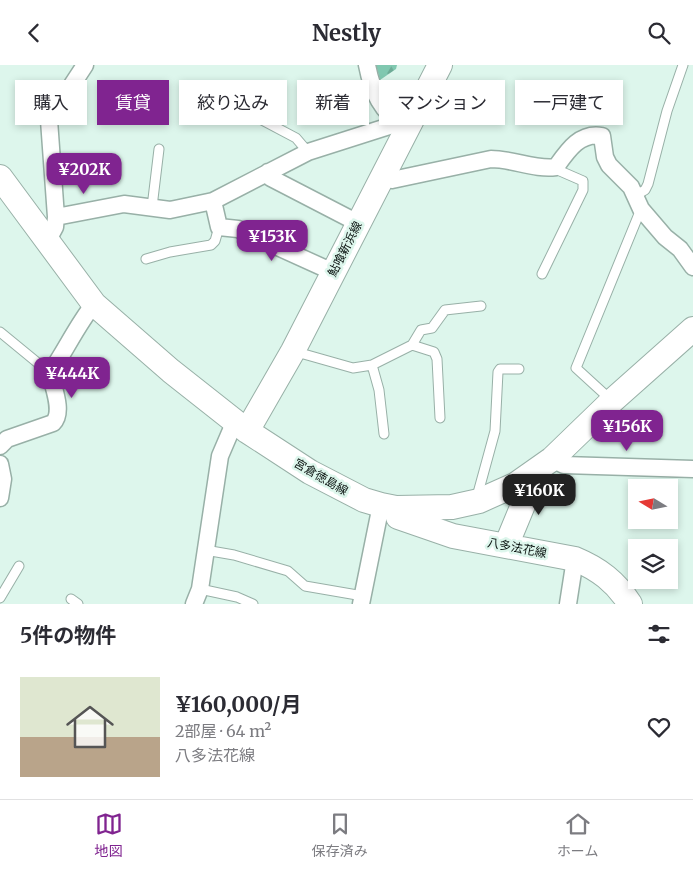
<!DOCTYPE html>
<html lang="ja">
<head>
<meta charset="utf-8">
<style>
  :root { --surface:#fff; --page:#f2f2f3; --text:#2b2b33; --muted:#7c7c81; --line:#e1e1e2; --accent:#802490 }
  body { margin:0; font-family:Merriweather,"Noto Sans JP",serif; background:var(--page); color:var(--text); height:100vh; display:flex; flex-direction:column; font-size:19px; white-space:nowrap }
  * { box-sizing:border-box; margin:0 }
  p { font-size:16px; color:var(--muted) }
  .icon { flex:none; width:28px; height:28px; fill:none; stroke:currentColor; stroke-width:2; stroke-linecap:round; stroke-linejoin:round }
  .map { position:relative; height:539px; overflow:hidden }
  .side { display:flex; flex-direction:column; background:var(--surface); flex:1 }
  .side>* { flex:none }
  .hud { position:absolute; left:15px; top:15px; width:664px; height:45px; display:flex; gap:10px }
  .needle { width:32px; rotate:280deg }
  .fabs { position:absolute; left:628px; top:414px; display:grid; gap:10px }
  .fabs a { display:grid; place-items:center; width:50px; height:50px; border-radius:0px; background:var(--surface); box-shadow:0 2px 8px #0003; font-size:25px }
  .price { position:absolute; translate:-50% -42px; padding:0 11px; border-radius:10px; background:var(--accent); color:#fff; font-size:16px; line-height:32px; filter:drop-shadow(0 1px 2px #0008) }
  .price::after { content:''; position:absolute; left:50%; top:30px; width:15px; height:11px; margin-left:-8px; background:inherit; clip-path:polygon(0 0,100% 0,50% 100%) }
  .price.current { background:#222; color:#fff }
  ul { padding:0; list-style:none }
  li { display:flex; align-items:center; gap:15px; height:125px; padding:0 20px }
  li+li { border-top:1px solid var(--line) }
  li span { display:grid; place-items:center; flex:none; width:140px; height:100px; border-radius:0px; color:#555 }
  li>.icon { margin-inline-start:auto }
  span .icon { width:60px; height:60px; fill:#fffc; stroke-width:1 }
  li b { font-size:21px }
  h2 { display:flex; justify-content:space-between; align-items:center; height:60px; padding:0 20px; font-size:21px }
  .tag { padding:0 18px; border-radius:0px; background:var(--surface); box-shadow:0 2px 8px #0003; font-size:18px; line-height:45px }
  .tag.current { background:var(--accent); color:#fff }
  header { display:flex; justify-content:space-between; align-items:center; height:65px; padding:0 20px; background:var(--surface); font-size:22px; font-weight:700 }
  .menu { display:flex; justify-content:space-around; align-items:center; height:70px; border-top:1px solid var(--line); background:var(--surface); font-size:14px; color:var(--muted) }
  .menu a { display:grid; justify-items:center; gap:2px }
  .menu .current { color:var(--accent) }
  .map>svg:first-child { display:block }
</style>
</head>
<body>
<header><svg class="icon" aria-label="back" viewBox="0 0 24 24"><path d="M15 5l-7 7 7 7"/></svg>Nestly<svg class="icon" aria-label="search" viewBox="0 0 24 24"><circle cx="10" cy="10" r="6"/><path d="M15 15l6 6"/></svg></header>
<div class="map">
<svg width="693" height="539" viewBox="0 0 693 539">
  <defs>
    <pattern id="forest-firs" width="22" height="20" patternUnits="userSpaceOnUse" patternTransform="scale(1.25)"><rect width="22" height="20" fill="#80c8b0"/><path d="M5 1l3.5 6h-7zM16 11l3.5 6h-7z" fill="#6dab96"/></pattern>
  </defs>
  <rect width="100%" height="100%" fill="#ddf6ec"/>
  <path fill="url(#forest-firs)" d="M376,0H397L396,4L380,15Z"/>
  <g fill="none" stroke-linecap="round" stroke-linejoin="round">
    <defs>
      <path id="lane" d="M245,46L296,73L308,87
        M634,131L645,125L648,119L667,46L683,0
        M152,142L159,84
        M146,194L170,187L211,180L215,176L219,162
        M542,209L583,125V116L560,106L556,102
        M0,267L50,308
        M412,280L421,265L432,263L445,245L481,241
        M293,286L353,303L372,300L379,325L384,369
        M372,300L412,280L434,287L437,294L440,353
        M611,335L576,303L641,144
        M479,435L478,428L495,366L498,307L500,304H519
        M205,485L234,490L288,506L305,521L363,531
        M200,524L237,532L253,539
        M0,533L19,501
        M71,534L78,539"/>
      <path id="street" d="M367,0C372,26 381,48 406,62
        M268,107L271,113L358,158
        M381,113L392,115L491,94C513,94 535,105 556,102C568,85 580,67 602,71L605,92L609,100L631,122L641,144L665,172L680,184L693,202
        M213,136L219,162L238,164L333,207
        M56,152L49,55L85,0
        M48,175L55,162L56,152L124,139L170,145L213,136L308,87L399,58
        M0,381L7,374L53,358C64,347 53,322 50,308C66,285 77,260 94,239
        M552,394L564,400L693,404
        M0,399L3,414L0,433
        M194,539L200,524L220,391L235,356
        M361,539L381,440
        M568,539L575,494"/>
      <path id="secondary" d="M0,112L94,239L171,306L247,366L310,407L364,435L381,440L396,443L452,442L479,436L515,420L552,394L612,336L693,264
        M247,366L293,286L440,0
        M396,445L398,452L453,471L575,494C599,504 616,517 630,539
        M506,481L530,423L531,411"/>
    </defs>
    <use href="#lane" stroke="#98b0a7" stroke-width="11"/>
    <use href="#street" stroke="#98b0a7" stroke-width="19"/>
    <use href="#secondary" stroke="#98b0a7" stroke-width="26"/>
    <use href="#lane" stroke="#fff" stroke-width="9"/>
    <use href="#street" stroke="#fff" stroke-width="16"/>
    <use href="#secondary" stroke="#fff" stroke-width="24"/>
  </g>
  <g text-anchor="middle" stroke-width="5" stroke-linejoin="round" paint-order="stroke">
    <g font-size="12" fill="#0b1411" stroke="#ddf6ec">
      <text transform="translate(345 184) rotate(-63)" y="4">鮎喰新浜線</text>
      <text transform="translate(321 412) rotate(30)" y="4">宮倉徳島線</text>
      <text transform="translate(517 483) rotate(11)" y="4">八多法花線</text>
    </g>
  </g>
</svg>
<div class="fabs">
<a><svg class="needle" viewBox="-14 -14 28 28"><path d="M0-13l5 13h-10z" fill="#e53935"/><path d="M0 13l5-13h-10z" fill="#7c7c81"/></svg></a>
<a><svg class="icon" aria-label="layers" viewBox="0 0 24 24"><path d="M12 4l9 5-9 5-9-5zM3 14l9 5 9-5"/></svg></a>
</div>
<b class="price" style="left:84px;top:130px">¥202K</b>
<b class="price" style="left:272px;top:197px">¥153K</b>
<b class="price" style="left:72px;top:334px">¥444K</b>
<b class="price" style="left:627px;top:387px">¥156K</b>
<b class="price current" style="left:539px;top:451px">¥160K</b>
<div class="hud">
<a class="tag">購入</a>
<a class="tag current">賃貸</a>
<a class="tag">絞り込み</a>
<a class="tag">新着</a>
<a class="tag">マンション</a>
<a class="tag">一戸建て</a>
</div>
</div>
<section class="side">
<h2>5件の物件<svg class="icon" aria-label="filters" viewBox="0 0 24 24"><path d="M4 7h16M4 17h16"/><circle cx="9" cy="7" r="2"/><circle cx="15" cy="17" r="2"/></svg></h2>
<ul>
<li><span style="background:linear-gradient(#dfe7d0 60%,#b9a48a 0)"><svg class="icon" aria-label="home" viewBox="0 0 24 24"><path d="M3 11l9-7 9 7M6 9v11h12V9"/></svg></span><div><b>¥160,000/月</b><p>2部屋 · 64 m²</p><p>八多法花線</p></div><svg class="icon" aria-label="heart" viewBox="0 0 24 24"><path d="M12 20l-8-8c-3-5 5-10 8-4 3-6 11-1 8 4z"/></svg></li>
</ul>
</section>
<nav class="menu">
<a class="current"><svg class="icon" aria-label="map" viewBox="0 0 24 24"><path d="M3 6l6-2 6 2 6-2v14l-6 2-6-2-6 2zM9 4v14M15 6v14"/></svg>地図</a>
<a><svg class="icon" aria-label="saved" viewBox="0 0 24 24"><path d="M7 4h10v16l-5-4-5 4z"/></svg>保存済み</a>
<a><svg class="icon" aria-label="home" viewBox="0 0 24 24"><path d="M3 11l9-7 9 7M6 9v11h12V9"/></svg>ホーム</a>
</nav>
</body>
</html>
